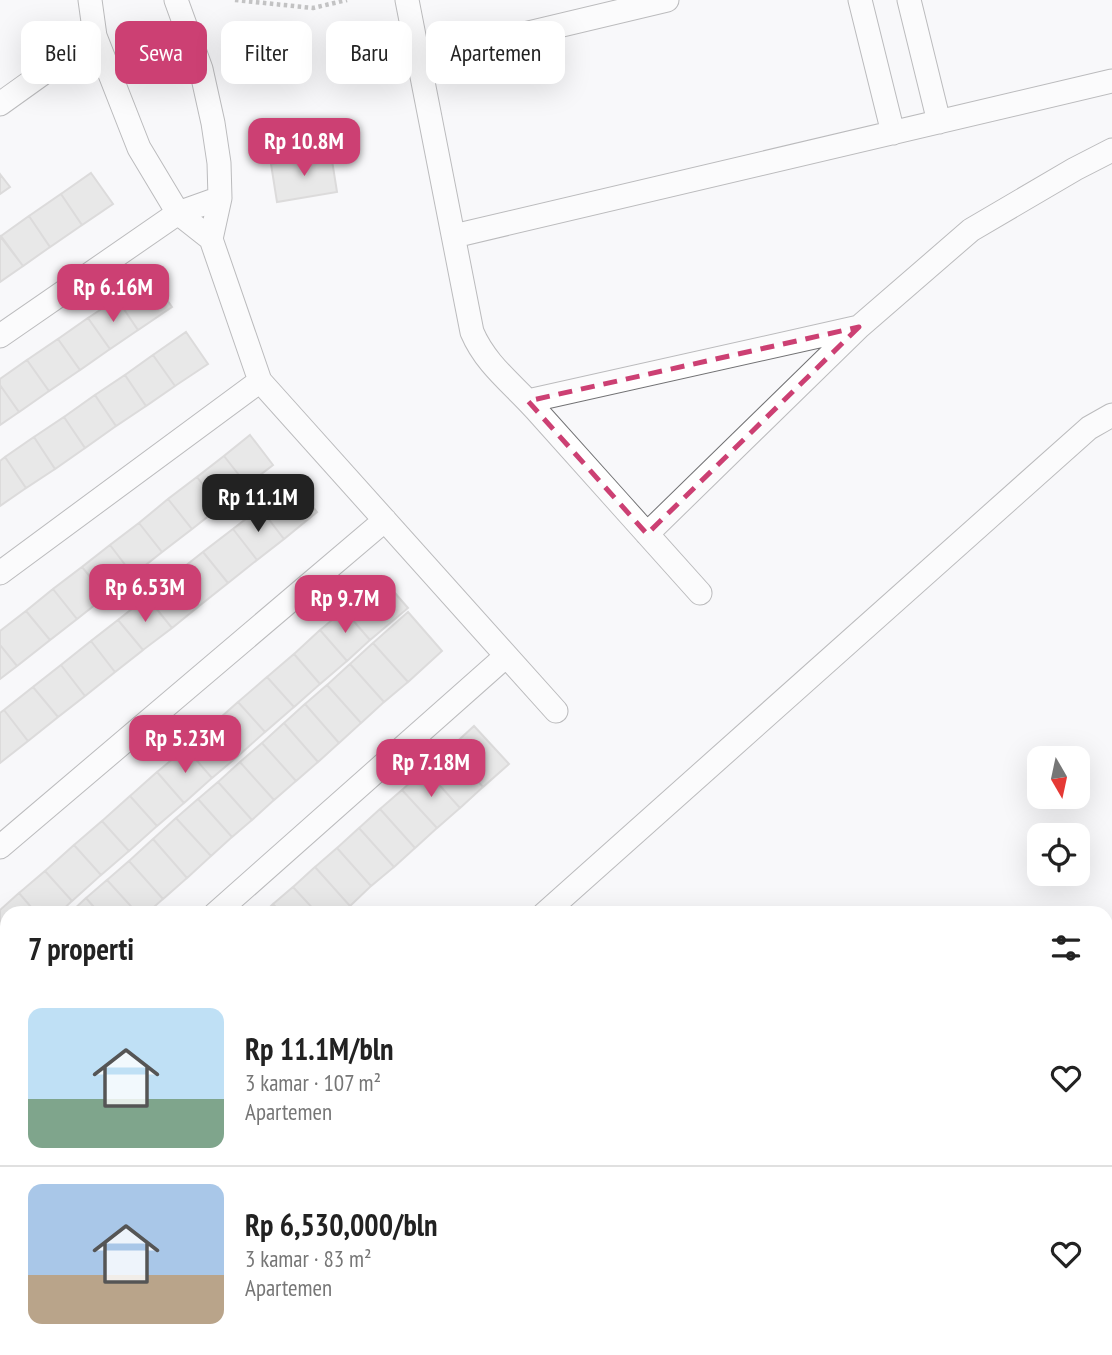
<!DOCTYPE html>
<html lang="id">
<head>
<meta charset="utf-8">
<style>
  :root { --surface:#fff; --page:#f2f2f2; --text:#222; --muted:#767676; --line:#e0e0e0; --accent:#cc4073 }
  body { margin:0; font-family:"PT Sans Narrow",sans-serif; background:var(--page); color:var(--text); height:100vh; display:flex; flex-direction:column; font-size:26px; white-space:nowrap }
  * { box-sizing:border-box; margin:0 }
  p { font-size:23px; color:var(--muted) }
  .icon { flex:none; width:38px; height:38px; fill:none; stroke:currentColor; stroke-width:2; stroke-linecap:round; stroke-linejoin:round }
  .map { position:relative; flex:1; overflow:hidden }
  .sheet { position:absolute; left:0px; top:906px; width:1113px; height:450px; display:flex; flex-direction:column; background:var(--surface); border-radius:21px 21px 0 0; box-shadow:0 7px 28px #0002 }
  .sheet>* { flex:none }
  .banner { position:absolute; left:21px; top:21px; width:700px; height:63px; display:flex; gap:14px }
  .needle { width:46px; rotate:171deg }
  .controls { position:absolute; left:1027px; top:746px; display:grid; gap:14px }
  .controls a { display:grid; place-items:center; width:63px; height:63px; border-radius:14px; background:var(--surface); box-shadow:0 7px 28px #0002; font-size:35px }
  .price { position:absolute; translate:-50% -60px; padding:0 16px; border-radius:14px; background:var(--accent); color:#fff; font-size:23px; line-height:46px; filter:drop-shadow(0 2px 4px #0008) }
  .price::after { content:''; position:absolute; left:50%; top:42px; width:21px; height:16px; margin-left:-10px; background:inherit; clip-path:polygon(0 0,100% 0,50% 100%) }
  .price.active { background:#222; color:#fff }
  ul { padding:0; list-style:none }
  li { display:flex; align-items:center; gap:21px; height:175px; padding:0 28px }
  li+li { border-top:2px solid var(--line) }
  li span { display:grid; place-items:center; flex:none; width:196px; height:140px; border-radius:14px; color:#555 }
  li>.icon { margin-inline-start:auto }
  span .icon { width:84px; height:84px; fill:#fffc; stroke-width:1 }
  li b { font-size:30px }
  h2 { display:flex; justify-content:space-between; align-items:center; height:84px; padding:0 28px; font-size:30px }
  .pill { padding:0 24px; border-radius:14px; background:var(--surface); box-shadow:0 7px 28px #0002; font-size:24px; line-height:63px }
  .pill.active { background:var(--accent); color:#fff }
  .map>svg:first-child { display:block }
</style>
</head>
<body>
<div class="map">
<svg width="1112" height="1355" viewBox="0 0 1112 1355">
  <rect width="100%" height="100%" fill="#f8f8fa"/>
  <path fill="#d6d5d3" stroke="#bab8b7" stroke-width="2" d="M331,154L337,192L277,202L271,164Z
    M91,173L113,204L82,225L61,194Z
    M0,174L10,187L0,194Z
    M61,194L82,225L50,247L29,216Z
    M29,216L50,247L23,266L1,236Z
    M0,236L23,266L0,282Z
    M150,276L172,307L138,330L117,299Z
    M117,299L138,330L110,349L88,318Z
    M88,318L110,349L80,370L58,339Z
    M186,332L208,364L175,386L153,355Z
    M58,339L80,370L49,391L27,360Z
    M153,355L175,386L146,406L125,375Z
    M27,360L49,391L19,412L0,385V379Z
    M125,375L146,406L116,426L95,395Z
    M0,385L19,412L0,425Z
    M95,395L116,426L85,448L64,417Z
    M64,417L85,448L55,469L34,437Z
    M250,435L273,465L247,485L224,456Z
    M34,437L55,469L26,488L5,457Z
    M224,456L247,485L220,507L197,477Z
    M5,457L26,488L0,506V461Z
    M197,477L220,507L192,529L168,499Z
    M293,482L317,512L284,539L260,508Z
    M168,499L192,529L162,552L139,523Z
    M260,508L284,539L257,560L233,529Z
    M139,523L162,552L133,575L110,545Z
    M233,529L257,560L228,583L203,552Z
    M110,545L133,575L106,596L82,567Z
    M203,552L228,583L199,606L174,575Z
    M82,567L106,596L77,619L53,589Z
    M174,575L199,606L172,628L147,597Z
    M381,577L408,608L370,640L344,610Z
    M53,589L77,619L50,640L26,611Z
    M147,597L172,628L143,650L118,620Z
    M344,610L370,640L347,661L320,630Z
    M26,611L50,640L17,666L0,645V631Z
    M408,612L442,651L408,682L373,643Z
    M118,620L143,650L115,672L91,641Z
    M320,630L347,661L320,684L294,654Z
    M91,641L115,672L85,696L61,665Z
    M373,643L408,682L384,702L350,664Z
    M0,645L17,666L0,679Z
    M294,654L320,684L294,707L267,677Z
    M350,664L384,702L361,723L327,685Z
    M61,665L85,696L58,717L33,687Z
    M267,677L294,707L265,732L238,702Z
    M327,685L361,723L339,743L305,704Z
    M33,687L58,717L28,741L4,710Z
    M238,702L265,732L238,756L211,726Z
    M305,704L339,743L318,762L284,723Z
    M4,710L28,741L0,763V713Z
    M284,723L318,762L296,781L262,743Z
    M211,726L238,756L212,778L186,748Z
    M474,726L509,764L483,787L449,749Z
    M262,743L296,781L274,800L240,762Z
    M186,748L212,778L184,803L157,772Z
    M449,749L483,787L460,808L425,769Z
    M240,762L274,800L252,820L218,782Z
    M425,769L460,808L437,828L402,790Z
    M157,772L184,803L157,826L130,796Z
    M218,782L252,820L232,837L198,799Z
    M402,790L437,828L415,848L380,809Z
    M130,796L157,826L129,851L102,821Z
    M198,799L232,837L211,856L176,818Z
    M380,809L415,848L394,867L359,828Z
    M176,818L211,856L187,878L153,839Z
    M102,821L129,851L101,875L74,845Z
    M359,828L394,867L371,886L337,848Z
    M153,839L187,878L163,899L129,861Z
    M74,845L101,875L72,901L45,871Z
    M337,848L371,886L350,906L315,867Z
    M129,861L163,899L146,914H138L107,880Z
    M315,867L350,906L341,914H318L293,887Z
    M45,871L72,901L58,914H37L19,893Z
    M107,880L138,914H100L86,898Z
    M293,887L318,914H282L273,904Z
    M19,893L37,914H7V939L0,931V910Z
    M86,898L100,914H69Z
    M273,904L282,914H263Z
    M0,931L7,939V958L0,964Z
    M0,976L7,984V1028L0,1020Z
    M0,1020L7,1028V1037L0,1044Z
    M7,1141V1183L0,1175V1147Z
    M0,1175L7,1183V1210L0,1216Z"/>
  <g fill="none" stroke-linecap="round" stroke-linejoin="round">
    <defs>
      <path id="minor" d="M90,0L95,36L139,148L178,213L211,239
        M176,0L201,69L213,123L219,163L220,198L211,239L260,381L556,711
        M407,0L472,332C486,365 513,384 536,410C591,471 645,532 700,593
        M860,0L893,133
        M909,0L939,122
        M419,59L667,0
        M0,104L95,36
        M454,236L1112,81
        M0,336L178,213L220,198
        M528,401L859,327
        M647,534L859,327L971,230L1075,169L1112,150
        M0,573L260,381
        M0,847L385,520
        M215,914L506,656
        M544,914L1089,428L1112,415
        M0,1104L7,1098
        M48,1355L54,1349"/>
    </defs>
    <use href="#minor" stroke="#727274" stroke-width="25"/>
    <path stroke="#838384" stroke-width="4.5" stroke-dasharray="3.5 3.5" stroke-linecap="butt" d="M235,0L313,8L347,0"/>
    <use href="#minor" stroke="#fff" stroke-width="23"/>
  </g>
  <path d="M0 0H1112V1355H0ZM859,327L647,534L528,401Z" fill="#f8f8fa" fill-opacity=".55" fill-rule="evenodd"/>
  <path fill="none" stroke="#cc4073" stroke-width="5" stroke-dasharray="14 9" stroke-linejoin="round" d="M859,327L647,534L528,401Z"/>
</svg>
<div class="controls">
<a><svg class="needle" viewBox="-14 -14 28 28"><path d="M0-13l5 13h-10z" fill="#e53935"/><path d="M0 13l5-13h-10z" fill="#767676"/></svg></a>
<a><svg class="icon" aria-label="locate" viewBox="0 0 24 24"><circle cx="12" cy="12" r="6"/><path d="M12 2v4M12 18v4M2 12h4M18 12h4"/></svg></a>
</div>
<b class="price" style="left:304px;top:178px">Rp 10.8M</b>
<b class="price" style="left:113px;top:324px">Rp 6.16M</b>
<b class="price active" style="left:258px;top:534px">Rp 11.1M</b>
<b class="price" style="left:145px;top:624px">Rp 6.53M</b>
<b class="price" style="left:345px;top:635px">Rp 9.7M</b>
<b class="price" style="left:185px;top:775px">Rp 5.23M</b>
<b class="price" style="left:431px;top:799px">Rp 7.18M</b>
<div class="banner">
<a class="pill">Beli</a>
<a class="pill active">Sewa</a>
<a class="pill">Filter</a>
<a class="pill">Baru</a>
<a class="pill">Apartemen</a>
</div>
<section class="sheet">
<h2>7 properti<svg class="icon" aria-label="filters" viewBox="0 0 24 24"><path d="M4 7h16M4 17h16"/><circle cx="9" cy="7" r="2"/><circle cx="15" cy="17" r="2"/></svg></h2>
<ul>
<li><span style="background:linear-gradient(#bfe0f5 65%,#7fa58c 0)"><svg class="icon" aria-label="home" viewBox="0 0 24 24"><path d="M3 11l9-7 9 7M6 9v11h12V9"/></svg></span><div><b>Rp 11.1M/bln</b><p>3 kamar · 107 m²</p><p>Apartemen</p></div><svg class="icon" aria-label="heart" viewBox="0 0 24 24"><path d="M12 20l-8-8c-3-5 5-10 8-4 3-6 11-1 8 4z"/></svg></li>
<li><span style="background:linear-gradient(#a9c7e8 65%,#b9a48a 0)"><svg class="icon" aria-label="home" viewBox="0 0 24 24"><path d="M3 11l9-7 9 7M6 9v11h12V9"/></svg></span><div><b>Rp 6,530,000/bln</b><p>3 kamar · 83 m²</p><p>Apartemen</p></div><svg class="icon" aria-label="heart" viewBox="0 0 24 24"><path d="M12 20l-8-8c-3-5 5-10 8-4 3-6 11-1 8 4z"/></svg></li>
</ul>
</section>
</div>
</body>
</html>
